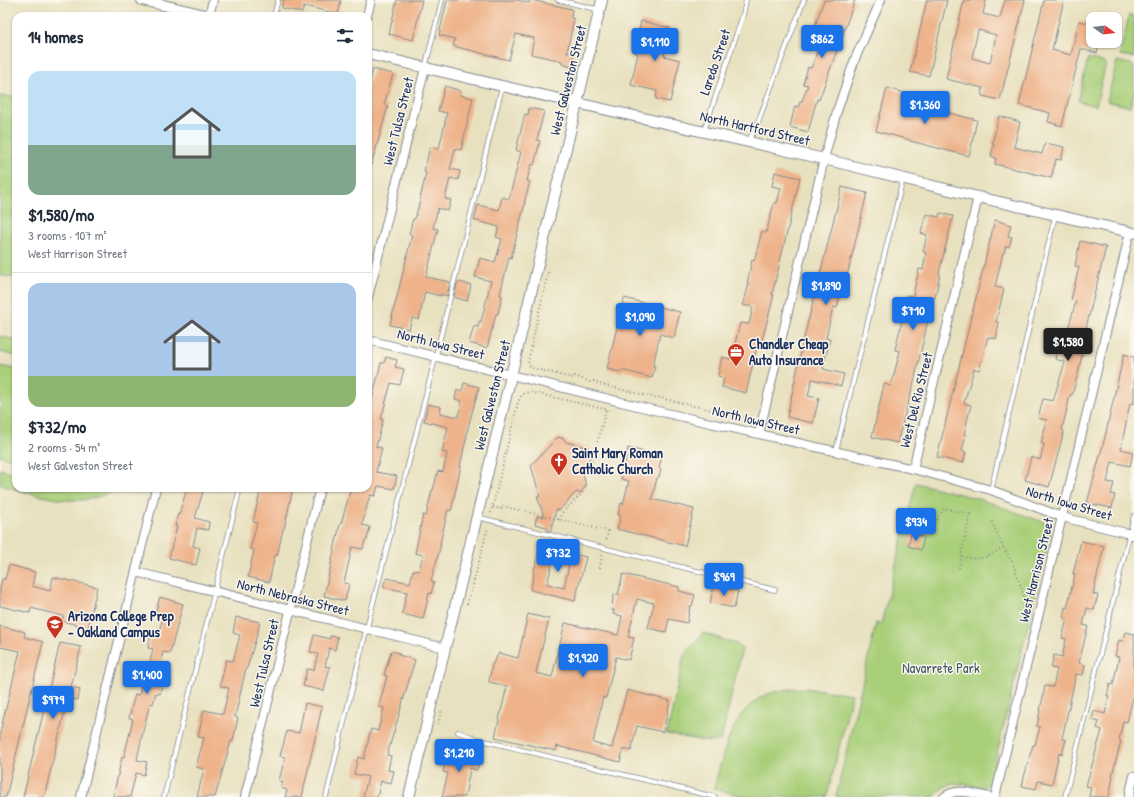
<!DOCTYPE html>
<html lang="en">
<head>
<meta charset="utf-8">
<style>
  :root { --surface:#fff; --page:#f6f6f7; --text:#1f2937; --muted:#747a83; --line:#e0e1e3; --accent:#1a73e8 }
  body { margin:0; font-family:"Patrick Hand",sans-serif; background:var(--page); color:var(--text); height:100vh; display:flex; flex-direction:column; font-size:15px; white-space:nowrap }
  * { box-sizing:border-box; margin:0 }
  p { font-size:13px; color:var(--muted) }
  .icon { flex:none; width:22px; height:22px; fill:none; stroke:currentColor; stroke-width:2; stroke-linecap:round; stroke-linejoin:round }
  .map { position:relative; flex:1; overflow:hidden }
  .drawer { position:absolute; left:12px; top:12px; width:360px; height:480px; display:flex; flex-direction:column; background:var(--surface); border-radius:12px; box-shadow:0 1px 3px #0004 }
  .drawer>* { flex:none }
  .needle { width:26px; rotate:104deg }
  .tools { position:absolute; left:1086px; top:12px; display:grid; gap:8px }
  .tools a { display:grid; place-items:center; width:36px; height:36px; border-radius:8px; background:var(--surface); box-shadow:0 1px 3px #0004; font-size:20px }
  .price { position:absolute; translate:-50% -34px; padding:0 9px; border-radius:4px; background:var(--accent); color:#fff; font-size:13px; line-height:26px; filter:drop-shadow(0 1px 2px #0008) }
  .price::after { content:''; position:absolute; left:50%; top:24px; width:12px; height:9px; margin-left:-6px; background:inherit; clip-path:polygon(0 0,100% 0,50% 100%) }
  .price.active { background:#222; color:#fff }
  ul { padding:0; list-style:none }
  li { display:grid; align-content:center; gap:8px; height:212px; padding:0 16px }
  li+li { border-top:1px solid var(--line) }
  li span { display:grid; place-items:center; height:124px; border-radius:12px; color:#555 }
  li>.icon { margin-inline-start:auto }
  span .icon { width:72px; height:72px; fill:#fffc; stroke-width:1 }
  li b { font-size:17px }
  h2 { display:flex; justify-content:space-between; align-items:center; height:48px; padding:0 16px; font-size:17px }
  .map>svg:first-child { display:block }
</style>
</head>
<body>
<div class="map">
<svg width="1134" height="797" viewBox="0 0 1134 797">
  <rect width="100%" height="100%" fill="#fbf7ec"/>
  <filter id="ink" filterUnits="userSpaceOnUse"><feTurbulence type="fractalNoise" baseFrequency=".025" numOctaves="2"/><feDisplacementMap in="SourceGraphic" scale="8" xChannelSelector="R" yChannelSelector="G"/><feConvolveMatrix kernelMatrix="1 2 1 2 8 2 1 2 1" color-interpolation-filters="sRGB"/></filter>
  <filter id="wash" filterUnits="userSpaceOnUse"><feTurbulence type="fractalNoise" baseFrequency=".012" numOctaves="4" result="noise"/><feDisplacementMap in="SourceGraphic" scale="16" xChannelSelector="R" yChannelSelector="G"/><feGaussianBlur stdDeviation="0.9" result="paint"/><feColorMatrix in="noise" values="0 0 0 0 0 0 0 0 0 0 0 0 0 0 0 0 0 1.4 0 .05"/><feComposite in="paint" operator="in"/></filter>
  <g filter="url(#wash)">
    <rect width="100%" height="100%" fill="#e8e1bf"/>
    <path fill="#a9cf79" stroke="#627f6c" d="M1129,15L1134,16V58L1120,55Z
      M1088,58L1106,63L1096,106L1078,101Z
      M1117,61L1134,65V92L1130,107L1107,101Z
      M0,96L16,97V278L0,275Z
      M0,336L16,340V356L0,352Z
      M0,366L16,369V460L0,456Z
      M0,469L16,473V488H118C80,512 40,495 0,485Z
      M916,483L976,498L1046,523L1050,530V535L990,782L982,788C964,784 946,778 934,797H836L876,623L881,624Z
      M703,633L737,644L742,649L721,740L709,742L667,734L684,655Z
      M805,688L852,694L827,797H749L714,789C723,753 733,703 774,692C784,689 795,689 805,688Z"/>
    <g id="blocks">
      <path fill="#eeb38a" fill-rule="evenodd" d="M283,0H341L338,14L304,6L302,13L282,8Z
        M397,0H422L413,40L389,34Z
        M447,0H518L529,3V0H531L572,9L571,18L574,19L567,52L574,54L571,67L562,64V61L531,54L534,38L516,34L509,60L453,46L455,39L439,35Z
        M824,0H855L819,100L817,99L808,132L790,127L795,106L799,107L800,101H802L808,85L803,84L808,67L811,68L826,30L815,26Z
        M927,0H947L929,76L910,72Z
        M964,0H986L983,14L1000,18L1005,0H1025L1000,100L982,96L983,88L946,79ZM978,30L996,35L990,63L972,58Z
        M1044,0H1064L1052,50L1071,55L1079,21L1093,24V41H1100L1097,53L1081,49L1062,126L1048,122L1050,113L1019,105Z
        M641,21L670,28L664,56L680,60L670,102L656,99L657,91L631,85L638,53L634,52Z
        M373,69L393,74L384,105L388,106L371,166L368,165V80L370,81Z
        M445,86L461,91L460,95L473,98L461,150L455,149L450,169L460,171L458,180L450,178L445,199L451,200L448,211L438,208L433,228L438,229L426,277L450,282L447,296L441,294V296L425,292L419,320L412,318L409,329L390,325L412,235L409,234L413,219H415L419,204L426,173L424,172L430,147L439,149L447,113L438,111Z
        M887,88L908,94L906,102L977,120L969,156L910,141V140L876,131Z
        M529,108L544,111L537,140L540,141L534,165H531L527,181L530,182L524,203H525L511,258L509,257L500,295L502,296L498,314H496L487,348L469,343L474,326L478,327L479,321L481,322L491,281L475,277L480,258L495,262L502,239L496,237L499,227L474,220L478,205L499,210L502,197L509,199L521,152L516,150L525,114L528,115Z
        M999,116L1020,122L1014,147L1042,154L1045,143L1064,147L1061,160L1056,159L1051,178L995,164L996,158L991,156L994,144H992Z
        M775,172L800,178L772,295H774L760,348L757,347L746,393L722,387L724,378L718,376L722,357L730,359L732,352H733L740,323L749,324L753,307L743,305L749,284H747L752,260L754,261L762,231L766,233L774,203H777L781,188L772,186Z
        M842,187L867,193L847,276L840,275L836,294L840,295L837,308L833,307L826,338L830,339L823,369L844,374L841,386L812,379L808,396L819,398L813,423L787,417L804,338Z
        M940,213L953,216L939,273L940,274L935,298H933L913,386L897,443L872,437L884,384L891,386L900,351L895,350L902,321H900L906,295L913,296L919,269L923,270L926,253L923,252L927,235L921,233L926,214L939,217Z
        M995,220L1011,225L1008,236L1012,237L1009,247L1006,246L1004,253H1003L995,287L1004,289L996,322L999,323L996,339L988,337L979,370L974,369L964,403L971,405L964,434L966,435L962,451L966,452L963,463L937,457Z
        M1080,241L1106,247L1083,340H1085L1078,374L1072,395H1070L1062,430L1064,431L1049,487L1025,480L1031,457L1040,460L1044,444L1041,443L1047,420L1038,418L1043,399L1053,401L1065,362L1055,359L1059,339L1065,340L1076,301L1071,300L1079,267L1075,266Z
        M459,282L471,285L467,301L454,297L457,284H458Z
        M624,298L680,312L674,338L660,334L653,366H655L652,378L622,370L621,372L607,369Z
        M1124,354L1134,357V404L1130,403L1121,449L1133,452L1130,466L1112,462L1107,482L1114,483L1111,494L1115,495L1112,508L1087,503L1103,445Z
        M386,357L397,360L395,367L404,369L400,385L391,383L381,419L383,420L376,447L382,448L376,472L397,476L394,489L378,486L375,496L370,495L362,525L370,527L367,540H365L363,549L352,547L344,583L349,584L345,601L324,596L340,524H341L351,488H368V416L381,363H384Z
        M464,383L479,387L466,435H467L460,466H461L451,511L448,510L440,544H441L431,581L434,582L431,594L429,593L423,619L402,614L407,592L383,587L386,578L410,583L413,570L419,571L423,555L415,553L423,515L426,516L432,490H433L438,471L443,472L447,453L442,452L448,427L424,421L428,404L441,407L440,413L458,417L462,401L455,399L457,390L462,391Z
        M558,437L564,439L566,442L589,448L591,456L582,469L586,486L580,493L576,492L560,510H556L551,531H548L546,527L535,524L537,516L544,517L537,496L540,497L531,465Z
        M628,448L662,456L659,468L661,470L659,477L657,478L652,499L694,509L685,546L617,529L621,516L618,515L621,503L623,504L629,481L621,479Z
        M187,488L203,492L195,518L209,522L208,530L197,528L193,546L200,548L196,565L169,558L177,526H175L178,514L179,515Z
        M261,488H293L284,529H283L277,556L275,555L269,582L248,577L254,550L250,549L257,523L253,522Z
        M911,534L924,537L921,550L908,546Z
        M1081,541L1104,546L1093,594L1098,595L1094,610L1087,608L1083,625L1088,626L1079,663L1085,665L1083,675L1076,674L1062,739L1066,740L1062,754L1059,753L1052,784L1038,781L1036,789L1022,786L1028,762L1033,745H1035L1040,727L1037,726L1045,686L1053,687L1057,669L1051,668L1054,655L1062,657L1066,639L1062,638L1067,619L1063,617L1065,607L1067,608L1075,574H1073Z
        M541,546L586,557L575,601L530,590L534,575L533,574ZM553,560L569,565L564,588L547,584Z
        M9,565L35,572L32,586L50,591L53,577L97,587L88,628L62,621L63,616L31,608L30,613L0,606V588L2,579H5Z
        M623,574L679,587V591L695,595L692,606H690L687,623L669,619L666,632L648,628L654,603L637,599L628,637L634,638L629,660L616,657L606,698L603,697L593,743L612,748L627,690L670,701L663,732L637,726L631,751L623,749L620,762L557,746L556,751L495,737L507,686L489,682L492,665L499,653L518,658L528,614L549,619L536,673L552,677L565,623L618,635L622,616L613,614L614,610H611L614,594L618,595Z
        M714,586L738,591L734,608L710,603Z
        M160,597L183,604L170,653L163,652L160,668H163L160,679H163L160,694L156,693L153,704L150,703L143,731L137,760L147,762L144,775L136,773L130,797H113L122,757H124L133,719L129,718L135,694L139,695L146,664L149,665L153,649L148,648L152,631L159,633L163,616L155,614Z
        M236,617L260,622L256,638L247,668H246L235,717L238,718L233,741H231L215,797H197L204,769L196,767L204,738L198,737L204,710L223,714L229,688L220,686L226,660L233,661L240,635L233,633Z
        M0,626L25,632L24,637L43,642L6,797H0V733L20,651L0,647Z
        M1125,632L1134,634V694L1127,722L1123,721L1119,740L1121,741L1112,776H1113L1109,797H1089L1091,787L1086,786L1102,730L1097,728L1099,722L1092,720L1094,711L1105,714L1109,696H1107L1110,684L1113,685L1119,657L1115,656L1119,640L1123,641Z
        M314,635L330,639V636L338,637L335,650L329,648L325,666L330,667L324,691L303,686L307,669L314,670L318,654L310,652Z
        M60,643L81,647L71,687L80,689L78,700L68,698L44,797H23Z
        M391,651L399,653V655L415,660L387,755L391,756L388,770L394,771L391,783L381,781L377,797H363L368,777L354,774L358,757L364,759L371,729L378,731L384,708L379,706L387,676L384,675Z
        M305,703L322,707L308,769L302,797H285L287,790L281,788L283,782L279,781L285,757L280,756L287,731L299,733Z
        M452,749L480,755L477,770L470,768L465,797H442L448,773L443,772L445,764H449Z"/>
    </g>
  </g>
  <g filter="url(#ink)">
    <use href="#blocks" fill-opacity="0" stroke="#82888e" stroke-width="1"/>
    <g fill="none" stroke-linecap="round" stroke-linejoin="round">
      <defs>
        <path id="service" d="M558,0L600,10
          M274,16L278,0
          M425,68L442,0
          M704,131L743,15L746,0
          M748,141L755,130L804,0
          M836,451L903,179
          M991,490L1055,216
          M477,517L775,590
          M458,732L481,740L715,797
          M164,797L240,488
          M326,797L365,635L434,363L502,87
          M1065,797L1134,516"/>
        <path id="minor" d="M209,16L213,0
          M367,16L371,0
          M368,297L425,68
          M368,340L666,413L913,469L991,490L1062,517L1134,535
          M759,434L824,159L837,111L855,59L881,0
          M913,469L978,197
          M136,572L445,648
          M81,797L156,488
          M245,797L320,488
          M944,797C957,787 974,794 989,797
          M995,797L1130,232
          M1129,797L1134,776"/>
        <path id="tertiary" d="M142,0L209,16
          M368,54L502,86L824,159L978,197L1134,233
          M409,797L602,0"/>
      </defs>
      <use href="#service" stroke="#82888e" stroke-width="5.5"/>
      <use href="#minor" stroke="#82888e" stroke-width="10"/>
      <use href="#tertiary" stroke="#82888e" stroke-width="12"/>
      <path stroke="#82888e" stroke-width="2" stroke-dasharray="1 3" stroke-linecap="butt" d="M548,272L528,361L529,365L532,368L573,378L575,376L590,382L594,381L599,384L657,398L660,397L664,399L747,418L753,416L754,414
        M589,473L606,410
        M493,507L501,509L502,506L608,531L606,541
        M491,513L518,402L522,394L530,392L609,410
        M559,520L563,512L584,491
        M992,522L1003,547L1013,563L1023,594L1028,608L1030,610
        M919,535L927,529L932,527L944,508L970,514L961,556C979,562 988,557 1003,547
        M600,568L602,555
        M959,568L961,556
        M467,604L473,585L488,527
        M438,724L442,709"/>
      <use href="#service" stroke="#fff" stroke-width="4"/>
      <use href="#minor" stroke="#fff" stroke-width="8"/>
      <use href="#tertiary" stroke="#fff" stroke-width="10"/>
    </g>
  </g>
  <defs>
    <symbol id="office-pin" viewBox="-11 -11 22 30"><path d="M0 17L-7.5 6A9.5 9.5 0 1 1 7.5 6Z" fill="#c8321e" stroke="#fbf7ec"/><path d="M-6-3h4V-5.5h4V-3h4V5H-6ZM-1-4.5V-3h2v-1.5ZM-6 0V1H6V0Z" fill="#fff"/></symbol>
    <symbol id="church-pin" viewBox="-11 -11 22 30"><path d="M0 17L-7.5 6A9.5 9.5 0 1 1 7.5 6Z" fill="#c8321e" stroke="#fbf7ec"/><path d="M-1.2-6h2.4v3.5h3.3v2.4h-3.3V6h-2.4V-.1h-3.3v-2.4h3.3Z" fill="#fff"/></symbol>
    <symbol id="school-pin" viewBox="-11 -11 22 30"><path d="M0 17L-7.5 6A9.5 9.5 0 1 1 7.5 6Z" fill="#c8321e" stroke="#fbf7ec"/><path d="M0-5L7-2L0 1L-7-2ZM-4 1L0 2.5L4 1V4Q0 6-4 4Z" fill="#fff"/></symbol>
  </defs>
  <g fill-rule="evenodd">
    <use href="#office-pin" x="726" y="342" width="20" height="27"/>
    <use href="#church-pin" x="549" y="451" width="20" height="27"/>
    <use href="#school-pin" x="45" y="614" width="20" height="27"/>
  </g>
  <g text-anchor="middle" stroke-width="3" stroke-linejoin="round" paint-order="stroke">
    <g font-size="14" fill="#1b2f5e" stroke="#fbf7ec">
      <text transform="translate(715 62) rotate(-71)" y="5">Laredo Street</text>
      <text transform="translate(568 80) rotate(-76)" y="5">West Galveston Street</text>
      <text transform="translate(398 121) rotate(-76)" y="5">West Tulsa Street</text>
      <text transform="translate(755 128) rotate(13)" y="5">North Hartford Street</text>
      <text transform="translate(441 344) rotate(14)" y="5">North Iowa Street</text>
      <text transform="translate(492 395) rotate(-76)" y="5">West Galveston Street</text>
      <text transform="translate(916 400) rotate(-76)" y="5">West Del Rio Street</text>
      <text transform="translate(756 420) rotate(13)" y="5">North Iowa Street</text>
      <text transform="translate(1069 503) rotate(17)" y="5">North Iowa Street</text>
      <text transform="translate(1036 570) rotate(-76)" y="5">West Harrison Street</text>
      <text transform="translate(293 597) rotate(14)" y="5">North Nebraska Street</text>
      <text transform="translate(264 663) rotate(-77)" y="5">West Tulsa Street</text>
    </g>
    <g font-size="14" font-weight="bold" fill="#1b2f5e" stroke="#fbf7ec" text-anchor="start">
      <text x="749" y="349">Chandler Cheap<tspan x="749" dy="16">Auto Insurance</tspan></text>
      <text x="572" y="458">Saint Mary Roman<tspan x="572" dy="16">Catholic Church</tspan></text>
      <text x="68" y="621">Arizona College Prep<tspan x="68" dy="16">- Oakland Campus</tspan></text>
    </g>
    <g font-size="14" fill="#3e5765" stroke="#fbf7ec">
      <text x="941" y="673">Navarrete Park</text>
    </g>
  </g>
</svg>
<div class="tools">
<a><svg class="needle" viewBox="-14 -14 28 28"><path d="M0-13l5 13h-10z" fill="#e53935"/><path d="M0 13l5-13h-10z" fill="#747a83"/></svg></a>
</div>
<b class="price" style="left:822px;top:59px">$862</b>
<b class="price" style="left:655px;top:62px">$1,110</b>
<b class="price" style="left:925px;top:125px">$1,360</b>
<b class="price" style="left:826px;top:306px">$1,890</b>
<b class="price" style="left:913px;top:331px">$710</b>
<b class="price" style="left:640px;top:337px">$1,090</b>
<b class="price active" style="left:1068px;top:362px">$1,580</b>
<b class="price" style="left:916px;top:542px">$934</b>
<b class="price" style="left:558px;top:573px">$732</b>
<b class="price" style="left:724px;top:597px">$969</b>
<b class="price" style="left:583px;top:678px">$1,920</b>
<b class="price" style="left:147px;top:695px">$1,400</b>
<b class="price" style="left:53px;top:720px">$979</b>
<b class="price" style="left:459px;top:773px">$1,210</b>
<section class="drawer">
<h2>14 homes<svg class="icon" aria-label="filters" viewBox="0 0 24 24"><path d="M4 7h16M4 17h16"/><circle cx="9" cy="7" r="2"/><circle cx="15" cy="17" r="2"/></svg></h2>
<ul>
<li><span style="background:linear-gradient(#bfe0f5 60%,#7fa58c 0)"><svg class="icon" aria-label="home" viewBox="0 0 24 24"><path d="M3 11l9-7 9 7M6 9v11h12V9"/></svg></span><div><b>$1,580/mo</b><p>3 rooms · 107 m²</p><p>West Harrison Street</p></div></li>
<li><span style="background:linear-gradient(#a9c7e8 75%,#8fb573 0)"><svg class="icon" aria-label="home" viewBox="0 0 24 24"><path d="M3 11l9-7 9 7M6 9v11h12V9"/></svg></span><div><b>$732/mo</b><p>2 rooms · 54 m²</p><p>West Galveston Street</p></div></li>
</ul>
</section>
</div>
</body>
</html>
